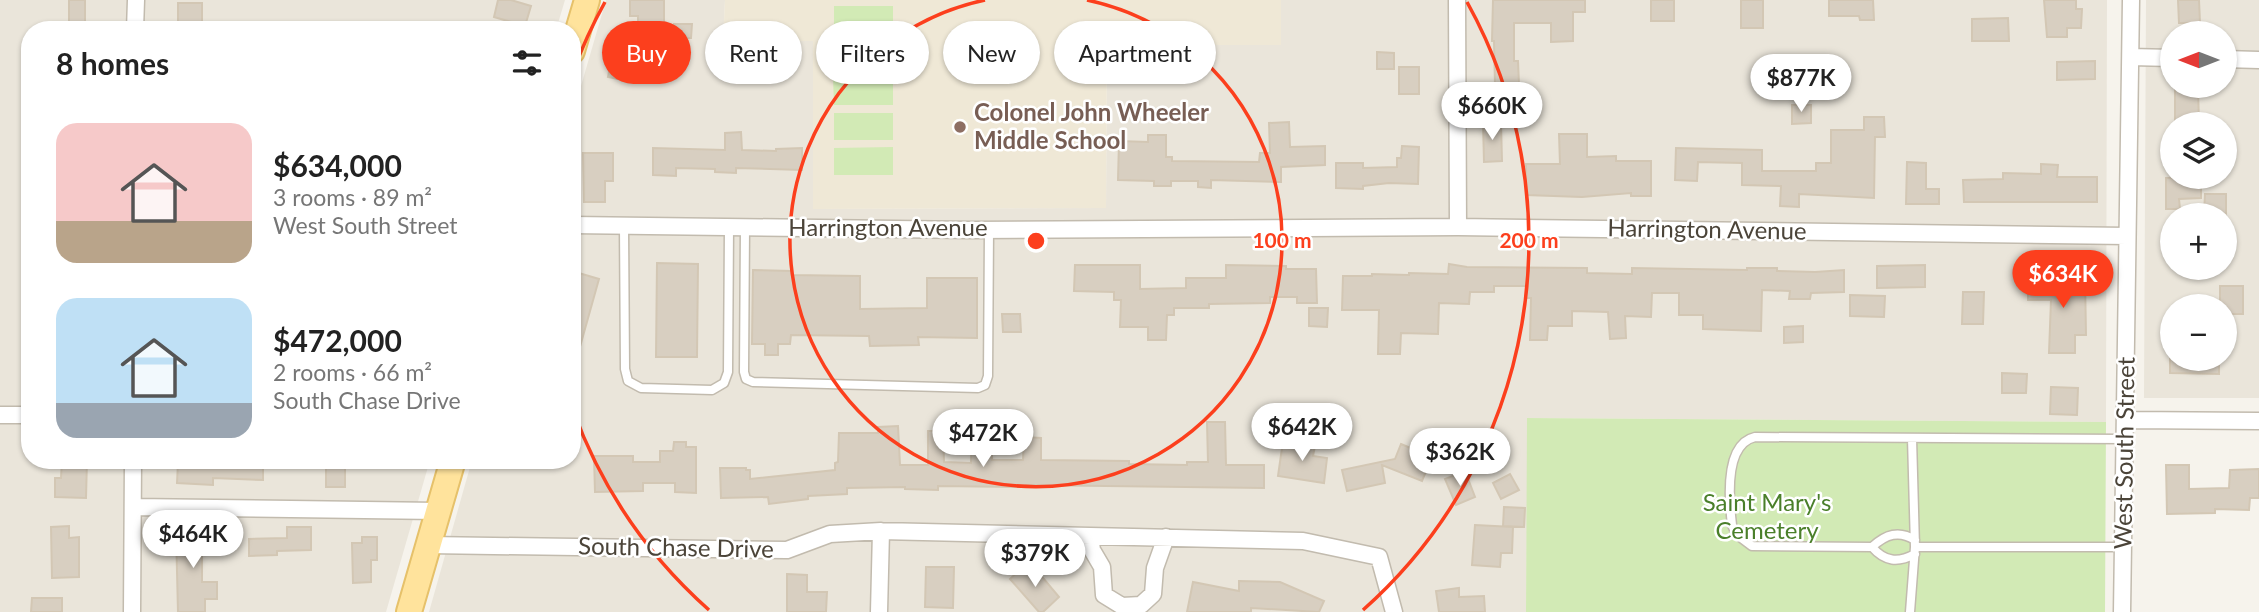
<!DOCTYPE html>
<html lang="en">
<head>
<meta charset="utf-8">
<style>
  :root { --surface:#fff; --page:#f2f2f2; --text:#222; --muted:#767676; --accent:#fc3f1d }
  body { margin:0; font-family:Lato,sans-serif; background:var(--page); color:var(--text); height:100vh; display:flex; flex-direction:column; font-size:26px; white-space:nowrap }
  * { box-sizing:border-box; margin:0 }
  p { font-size:23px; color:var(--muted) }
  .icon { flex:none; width:38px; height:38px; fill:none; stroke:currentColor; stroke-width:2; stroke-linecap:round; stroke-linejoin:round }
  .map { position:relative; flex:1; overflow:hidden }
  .details { position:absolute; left:21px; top:21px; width:560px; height:448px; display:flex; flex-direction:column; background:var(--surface); border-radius:28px; box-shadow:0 2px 5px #0004 }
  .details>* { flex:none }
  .banner { position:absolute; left:602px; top:21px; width:665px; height:63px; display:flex; gap:14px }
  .needle { width:46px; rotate:270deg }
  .fabs { position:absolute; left:2160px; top:21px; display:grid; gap:14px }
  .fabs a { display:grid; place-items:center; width:77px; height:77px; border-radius:50%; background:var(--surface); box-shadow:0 2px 5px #0004; font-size:35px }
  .price { position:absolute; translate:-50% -60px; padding:0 16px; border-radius:24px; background:#fff; color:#222; font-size:23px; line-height:46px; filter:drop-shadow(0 2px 4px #0008) }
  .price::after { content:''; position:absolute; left:50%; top:42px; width:21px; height:16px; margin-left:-10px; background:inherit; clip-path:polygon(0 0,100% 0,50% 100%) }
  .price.active { background:var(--accent); color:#fff }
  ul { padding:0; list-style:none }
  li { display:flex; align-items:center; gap:21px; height:175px; padding:0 35px }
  li span { display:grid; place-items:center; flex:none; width:196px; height:140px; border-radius:21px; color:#555 }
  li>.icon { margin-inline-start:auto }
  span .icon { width:84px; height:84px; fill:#fffc; stroke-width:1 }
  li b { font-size:30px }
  h2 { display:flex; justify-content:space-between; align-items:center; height:84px; padding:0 35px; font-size:30px }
  .chip { padding:0 24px; border-radius:32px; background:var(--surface); box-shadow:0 2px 5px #0004; font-size:24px; line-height:63px }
  .chip.active { background:var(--accent); color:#fff }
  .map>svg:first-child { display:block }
</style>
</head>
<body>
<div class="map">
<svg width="2259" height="612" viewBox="0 0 2259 612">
  <rect width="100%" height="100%" fill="#f6f3ec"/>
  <path fill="#eae5da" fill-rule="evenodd" d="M0,0H565L556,30H30V460H430L386,612H0Z
    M606,0H725L723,41H813L814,209L1106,208L1107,45H1281V0H2107L2106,422L1528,418L1526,612H429L472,460H572V117Z
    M2146,0H2259V398H2144ZM2172,33H2224V86H2172ZM2172,124H2224V177H2172ZM2172,215H2224V268H2172ZM2172,306H2224V359H2172Z"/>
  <path fill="#efe8d6" d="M725,0H1281V45H1107L1106,208L813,209V41H723Z"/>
  <path fill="#d2eab5" d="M834,6H893V33L834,34Z
    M833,41H893V69H834Z
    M833,77H893V105H834Z
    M834,113H893V140H834Z
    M893,147V175H834V148Z
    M1527,418L2106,422L2105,612H1526Z"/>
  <path fill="#d8cfc1" stroke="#d3c7b4" stroke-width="2" d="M69,0H85V30H69Z
    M498,0H511L531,6L525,26L494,17Z
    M630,0H664V30H638V16H630Z
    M1493,0H1585V12H1573V41L1551,42V23H1514V61H1518L1519,85H1495L1494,41H1492Z
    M1651,0H1674V21H1651Z
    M1741,0H1763V28H1741Z
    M1829,0H1873L1874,20H1860L1859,16H1829Z
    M2044,0H2076V9H2082L2081,28H2067V37H2047Z
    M2178,0H2199L2200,23H2179Z
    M178,3H202V30H178Z
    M2008,18L2009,41H1972V19Z
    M674,24H692L691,38H674Z
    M613,49L641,54L637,74L624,72L623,80L608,77Z
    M1377,52L1394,53V69H1377Z
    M2095,61V79L2057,80V62Z
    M1399,67H1419V94H1399Z
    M2175,88H2198L2199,124H2175Z
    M1792,105H1811V123L1792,124Z
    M1864,117H1884L1885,137H1875L1874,198L1799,194V207L1780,206L1781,186L1742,185V163L1698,162L1697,181L1675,180L1676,148L1762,150V171H1816V163H1831V130H1864Z
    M1289,122L1290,147L1325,146V165L1281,167V182L1211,180V188L1198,187V181H1171V186H1154V181L1118,180L1119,141L1148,142V135H1166V157H1172V161L1259,162L1260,153H1270L1269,123Z
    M1483,123H1501L1502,161L1484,162Z
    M741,132L742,150L776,151V149L802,148V170L736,168V173L715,172V169L676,168V176L653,175V148L725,150V133Z
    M1559,134H1587V157L1616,156V161H1651V196H1631V193L1582,197L1526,195V164H1560Z
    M1402,146L1419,147L1418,184L1389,183L1363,186V189L1336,188V163H1363V168L1397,167V158H1401Z
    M583,153H613V181H605V202H584Z
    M1907,162L1926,163V189H1939V204H1906Z
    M2041,164L2058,165L2057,177H2097V202H1964L1963,180L2003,179V173L2041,174Z
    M2201,177V198L2179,199L2180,209H2166V178Z
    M2205,194H2226V215H2204Z
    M657,263L698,264L697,357H656Z
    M1449,264L1467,267L1587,268V273L1632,274V268L1747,270V268H1777V271L1815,272L1844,270V292L1811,293L1810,299H1789L1790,291L1762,290L1761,331L1703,329V315H1679V293H1652L1651,317L1625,316L1626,338L1610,339L1608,312L1572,311V326H1548L1547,340H1530L1531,298H1526V286H1494V292H1470L1469,304L1439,303L1438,334L1401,333L1400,354H1378L1379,310H1342L1343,276H1372V274L1409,275V273L1448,274Z
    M1075,265H1140V289L1186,288V278H1226V265L1286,266V269H1316L1317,303H1297V297H1270V303L1209,304V308H1174V315H1167L1166,340H1148V327H1120L1121,300H1114V292L1074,291Z
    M1925,265V287L1877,288V266Z
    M753,270L792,271V275L860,276V309L927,308V278H977V338L918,337L919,345L870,346L869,336L791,335L790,344H778V355H765V344H752Z
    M572,271L599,279L576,361L572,360Z
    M2032,277L2085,278L2086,335H2075V353H2049L2051,300H2028V287H2032Z
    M2220,286H2243V314H2224V306H2220Z
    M1963,292H1984L1983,324H1962Z
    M1850,295L1885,296L1884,317L1850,316Z
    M1309,308H1328L1327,327L1309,326Z
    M1002,314H1020L1021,332H1003Z
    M1803,326V342L1784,343V327Z
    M2170,359H2219V374L2170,373Z
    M2002,373L2027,374L2026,393H2002Z
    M2051,387L2078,388L2077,415L2050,414Z
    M972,420H992V460H1023L1024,437L1041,438V460L1129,461V464L1187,465V462H1208L1207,422H1225L1226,465H1264V488L1026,485V487L938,486V490L905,489V487L847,488V494L808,496V499L769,504L768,497L721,498L720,468H746V470H750V479L835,470V463L838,462L839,433H878V427L898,426L900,465H928V431H943L944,462L971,463Z
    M1438,434L1453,441L1447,456L1431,449Z
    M1283,441L1315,446L1313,456L1327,458L1324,483L1278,476Z
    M674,442H686V447H696V493L675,492V483H643V491L595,492L594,456H633V462H660V451H673Z
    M1401,444L1432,457L1422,481L1382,465L1385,483L1347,491L1342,470L1395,459Z
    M62,460H87L86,498L55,497V478H61Z
    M326,460H345V487H326Z
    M227,461L263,462V480L213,478V485L177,483L178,462L227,464Z
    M2166,465H2189V489L2229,488L2230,470L2259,469V498H2250L2249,510L2215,509V513L2167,514Z
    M1465,471L1475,497L1456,505L1445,479Z
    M1510,474L1519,490L1501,499L1493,483Z
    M1504,507L1525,508L1524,527L1503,526Z
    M1475,525L1513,527L1512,553H1501L1500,567L1472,565Z
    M69,526V538L79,537V577L52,578L51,527Z
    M287,527H311V550L277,551V555L249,556V539L287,538Z
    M176,530L213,531V553H202V582H217V599H205V612H178Z
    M362,537H377V560H371V582L353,583L352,543H362Z
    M1025,565L1035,576L1039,573L1059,597L1043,612H1039L1010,579Z
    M926,567H954L953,608L925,607Z
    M787,574L807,575V592H827L826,612H787Z
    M1239,581L1280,582L1324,601L1319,612L1251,608V612H1187L1193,582L1239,591Z
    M1459,588V597L1484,596L1485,612H1439L1436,591Z
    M32,598H62V612H31Z"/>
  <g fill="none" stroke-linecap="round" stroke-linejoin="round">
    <defs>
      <path id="lane" d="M624,226L625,369L628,381L641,388L712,390L724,383L728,372L729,227
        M745,227L744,372L746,379L753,382L978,388L985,385L988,376L989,229
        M1915,540C1899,530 1886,534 1872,547L1752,546L1736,534L1732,525C1729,500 1724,444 1755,437L2125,439
        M1872,547C1885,562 1898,563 1915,554
        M1915,547H2124
        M1910,612L1915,547L1912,438"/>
      <path id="street" d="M1457,0L1458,227
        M135,30L136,0
        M2131,57L2172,58
        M2224,59L2259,60
        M572,225L972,230L1458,227L2127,236
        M0,415H30
        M2127,420L2259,421
        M133,507L438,511
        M1090,537L1092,550L1102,567L1104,595L1122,606L1141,605L1153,594L1155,568L1166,537
        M428,545L787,550L830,534L881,531L1303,541L1379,557L1394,612
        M132,612L133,460
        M879,612L881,531
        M2122,612L2131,0"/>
      <path id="primary" d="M572,51L587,0
        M409,612L453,460"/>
    </defs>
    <use href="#lane" stroke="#c2bbae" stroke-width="11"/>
    <use href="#street" stroke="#c2bbae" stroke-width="19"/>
    <use href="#primary" stroke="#e6c16a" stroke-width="28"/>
    <use href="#lane" stroke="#fff" stroke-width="8"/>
    <use href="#street" stroke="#fff" stroke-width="16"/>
    <use href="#primary" stroke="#ffe39c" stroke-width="24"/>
  </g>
  <g fill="none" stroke="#fc3f1d" stroke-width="3.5">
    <path d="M1087 0A246 246 0 1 1 985 0"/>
    <path d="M709 610A493 493 0 0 1 573 410M573 72A493 493 0 0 1 605 2M1467 2A493 493 0 0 1 1363 610"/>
  </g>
  <circle fill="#8d6e63" stroke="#fff" stroke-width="2.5" cx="960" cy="127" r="7"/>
  <g text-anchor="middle" stroke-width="5" stroke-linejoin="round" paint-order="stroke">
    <g font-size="24" font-weight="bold" fill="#785e54" stroke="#fff" text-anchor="start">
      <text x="974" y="121">Colonel John Wheeler<tspan x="974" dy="28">Middle School</tspan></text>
    </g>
    <g font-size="24" fill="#4b4439" stroke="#fff">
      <text x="888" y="236">Harrington Avenue</text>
      <text transform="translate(1707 230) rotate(1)" y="8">Harrington Avenue</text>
      <text transform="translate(2125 453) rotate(-89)" y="8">West South Street</text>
      <text transform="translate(676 548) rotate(1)" y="8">South Chase Drive</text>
    </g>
    <g font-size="24" fill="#4a7f2a" stroke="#fff">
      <text x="1767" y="511">Saint Mary's<tspan x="1767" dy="28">Cemetery</tspan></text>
    </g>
  </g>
  <circle cx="1036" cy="241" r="10" fill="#fc3f1d" stroke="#fff" stroke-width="3.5"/>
  <g font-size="21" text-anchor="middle" font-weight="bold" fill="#fc3f1d" stroke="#fff" stroke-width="5" stroke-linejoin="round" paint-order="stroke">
    <text x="1282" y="248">100 m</text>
    <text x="1529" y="248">200 m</text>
  </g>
</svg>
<div class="fabs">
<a><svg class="needle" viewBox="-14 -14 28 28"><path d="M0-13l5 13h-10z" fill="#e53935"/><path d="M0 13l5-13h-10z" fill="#767676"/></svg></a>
<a><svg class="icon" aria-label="layers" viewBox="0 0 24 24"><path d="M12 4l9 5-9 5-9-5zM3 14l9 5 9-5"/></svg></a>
<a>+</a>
<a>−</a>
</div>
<b class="price" style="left:1801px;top:114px">$877K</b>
<b class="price" style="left:1492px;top:142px">$660K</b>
<b class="price active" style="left:2063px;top:310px">$634K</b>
<b class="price" style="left:1302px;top:463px">$642K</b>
<b class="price" style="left:983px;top:469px">$472K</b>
<b class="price" style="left:1460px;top:488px">$362K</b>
<b class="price" style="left:193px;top:570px">$464K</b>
<b class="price" style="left:1035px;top:589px">$379K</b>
<div class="banner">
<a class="chip active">Buy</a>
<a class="chip">Rent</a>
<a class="chip">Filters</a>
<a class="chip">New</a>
<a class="chip">Apartment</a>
</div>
<section class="details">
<h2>8 homes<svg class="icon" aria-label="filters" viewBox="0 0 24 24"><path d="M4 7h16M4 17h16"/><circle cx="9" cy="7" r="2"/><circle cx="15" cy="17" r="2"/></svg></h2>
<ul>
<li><span style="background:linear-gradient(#f6c9c9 70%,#b9a48a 0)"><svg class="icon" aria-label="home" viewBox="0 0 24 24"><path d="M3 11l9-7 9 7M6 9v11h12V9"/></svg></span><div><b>$634,000</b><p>3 rooms · 89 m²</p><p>West South Street</p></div></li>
<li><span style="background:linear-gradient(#bfe0f5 75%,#9aa5b1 0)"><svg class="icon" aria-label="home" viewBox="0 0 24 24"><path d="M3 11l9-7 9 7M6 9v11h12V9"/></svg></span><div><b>$472,000</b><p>2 rooms · 66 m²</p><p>South Chase Drive</p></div></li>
</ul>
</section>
</div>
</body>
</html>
